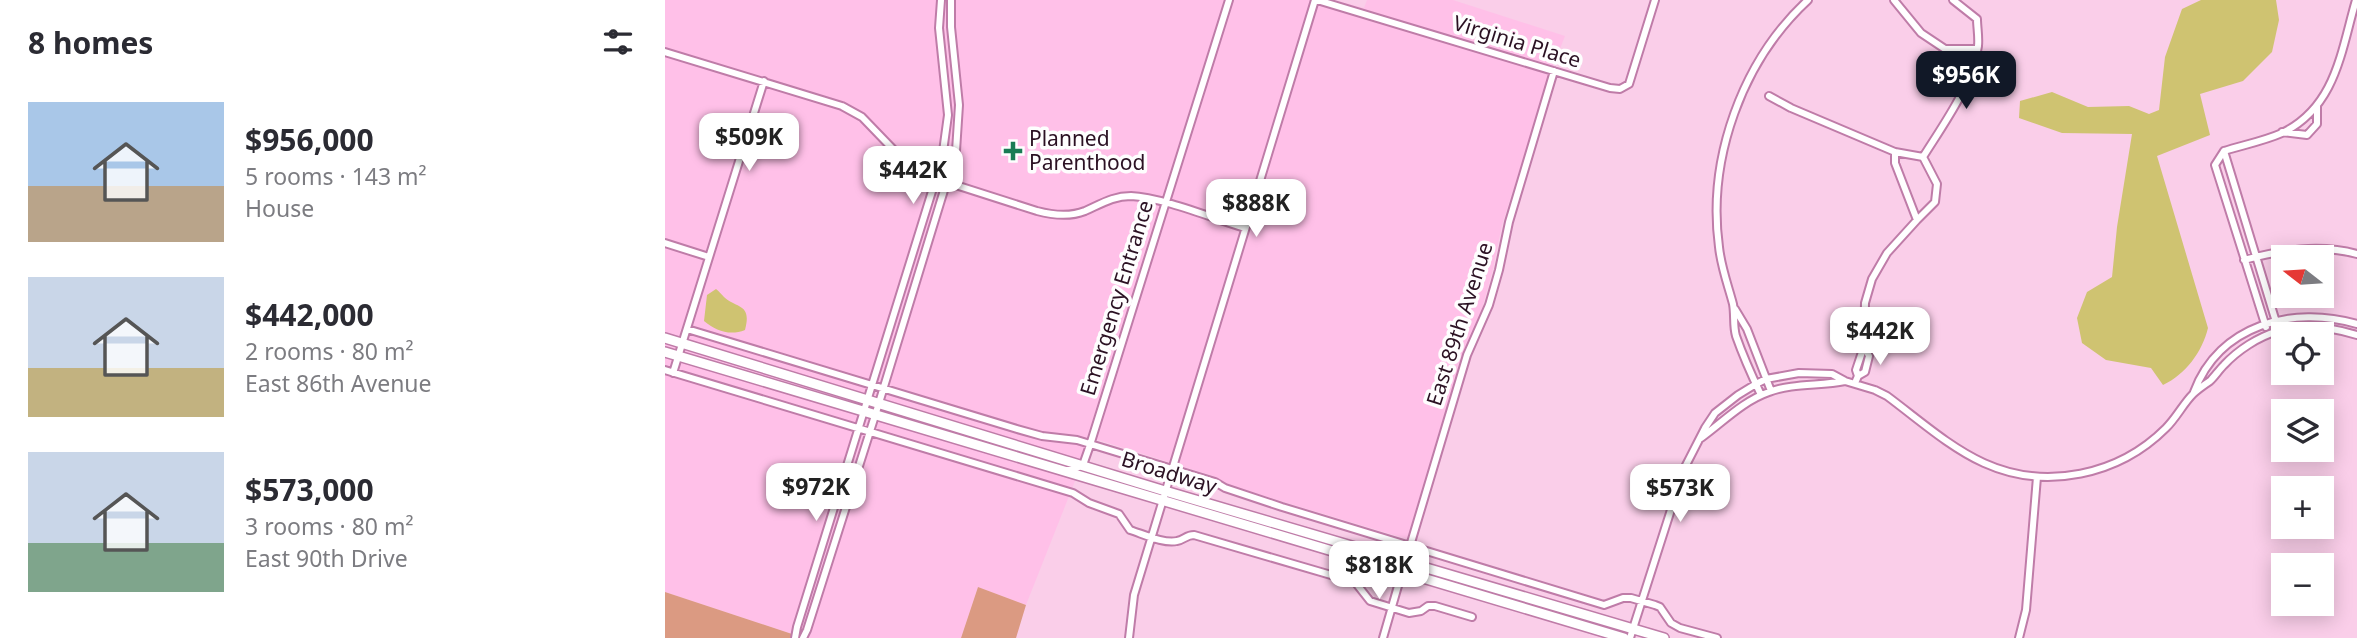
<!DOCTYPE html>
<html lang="en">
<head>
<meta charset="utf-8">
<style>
  :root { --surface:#fff; --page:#f7f7f7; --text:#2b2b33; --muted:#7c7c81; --accent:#111827 }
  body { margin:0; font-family:"Noto Sans",sans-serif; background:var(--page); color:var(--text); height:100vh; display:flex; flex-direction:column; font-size:26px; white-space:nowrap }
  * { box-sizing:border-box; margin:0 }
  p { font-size:23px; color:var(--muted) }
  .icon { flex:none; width:38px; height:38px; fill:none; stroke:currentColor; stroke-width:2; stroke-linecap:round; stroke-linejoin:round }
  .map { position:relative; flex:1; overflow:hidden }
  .drawer { display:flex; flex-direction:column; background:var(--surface); width:665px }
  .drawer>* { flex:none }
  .needle { width:46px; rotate:287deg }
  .fabs { position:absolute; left:1606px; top:245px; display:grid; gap:14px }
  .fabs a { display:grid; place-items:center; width:63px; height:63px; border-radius:0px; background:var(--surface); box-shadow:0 4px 18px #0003; font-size:35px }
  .price { position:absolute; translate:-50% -60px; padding:0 16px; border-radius:14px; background:#fff; color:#222; font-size:23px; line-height:46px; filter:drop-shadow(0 2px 4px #0008) }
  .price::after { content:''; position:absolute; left:50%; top:42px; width:21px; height:16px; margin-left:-10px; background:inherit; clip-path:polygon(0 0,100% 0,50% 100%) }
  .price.current { background:var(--accent); color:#fff }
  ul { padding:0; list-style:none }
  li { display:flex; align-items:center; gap:21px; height:175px; padding:0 28px }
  li span { display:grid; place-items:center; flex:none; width:196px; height:140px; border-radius:0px; color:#555 }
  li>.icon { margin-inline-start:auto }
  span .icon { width:84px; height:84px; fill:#fffc; stroke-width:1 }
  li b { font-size:30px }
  h2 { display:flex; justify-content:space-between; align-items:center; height:84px; padding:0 28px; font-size:30px }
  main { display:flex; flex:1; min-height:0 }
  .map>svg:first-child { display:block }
</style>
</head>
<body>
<main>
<section class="drawer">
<h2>8 homes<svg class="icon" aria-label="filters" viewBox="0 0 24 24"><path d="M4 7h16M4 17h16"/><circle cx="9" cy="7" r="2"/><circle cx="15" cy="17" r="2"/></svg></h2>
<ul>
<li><span style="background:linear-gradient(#a9c7e8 60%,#b9a48a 0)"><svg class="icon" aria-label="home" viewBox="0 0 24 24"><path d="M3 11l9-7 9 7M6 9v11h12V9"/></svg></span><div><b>$956,000</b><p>5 rooms · 143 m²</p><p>House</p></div></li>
<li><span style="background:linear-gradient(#c9d6e8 65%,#c2b280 0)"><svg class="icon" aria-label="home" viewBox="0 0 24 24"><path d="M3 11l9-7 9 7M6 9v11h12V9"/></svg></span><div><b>$442,000</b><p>2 rooms · 80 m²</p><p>East 86th Avenue</p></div></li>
<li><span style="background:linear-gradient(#c9d6e8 65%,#7fa58c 0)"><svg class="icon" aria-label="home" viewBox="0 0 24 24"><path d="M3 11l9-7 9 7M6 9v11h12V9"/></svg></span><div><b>$573,000</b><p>3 rooms · 80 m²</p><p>East 90th Drive</p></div></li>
</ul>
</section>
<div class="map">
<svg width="1692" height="638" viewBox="0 0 1692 638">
  <rect width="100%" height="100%" fill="#facee9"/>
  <path fill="#ffc0e8" d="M0,0H670L699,8L702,0H788L900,36L884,77L837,225L827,273L816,312L797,355L742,539L569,487L548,476L427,438L361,605L313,587L296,638H139L0,592Z"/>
  <path fill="#db9a82" d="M313,587L361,605L351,638H296Z
    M0,592L139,638H0Z"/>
  <path fill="#cfc371" d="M1536,0H1611L1614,20L1607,52L1578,81L1535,94L1545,135L1492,156L1543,328C1537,352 1521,374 1498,385L1486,368L1441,360L1417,343L1412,318L1422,292L1447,277L1452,227L1467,134L1397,133L1354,118L1355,101L1387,92L1423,107L1464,106L1484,114L1494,110L1500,57L1517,9Z
    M51,289C54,291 56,294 59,297C72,309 87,303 80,330C65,336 51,331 39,321L42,295Z"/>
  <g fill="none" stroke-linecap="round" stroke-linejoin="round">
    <defs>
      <path id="minor" d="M652,0L945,88L955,89L964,84L990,0
        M1229,0L1256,33L1280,49H1312
        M0,52L177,106L197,117L250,172L372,211C387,215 405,217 420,211C436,204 448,196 466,196C496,197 550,219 580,228
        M1104,96L1126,108L1230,152L1258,157L1272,184L1270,202L1252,220L1230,163V152
        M1617,132L1642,135L1652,124V106
        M1559,151C1578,145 1599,141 1617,133C1671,107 1676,51 1691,0
        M1559,151L1550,165L1601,327
        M1559,151L1611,322
        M1258,157C1278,125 1308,84 1313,46C1314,37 1312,27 1312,19L1288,0
        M0,243L44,257
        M1579,260C1616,250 1655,244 1692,254
        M1070,309L1082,329L1106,391
        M22,329L352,429L377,436L412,440L550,482L560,488L617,507L939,605L958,598H966L990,605L995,607L1006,623L1015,628L1052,638
        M0,370L408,493L424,503L454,514L465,530C478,534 499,544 512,541C519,540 521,535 529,535L690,582L705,601L744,613L756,611L763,606H770L807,617
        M8,373L99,81
        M1193,376L1200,372L1204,356L1199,346
        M1190,383L1193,376L1191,370L1199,346L1200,303L1207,279L1222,253L1252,220
        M1529,392C1554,325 1628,305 1692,324
        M1096,395C1087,376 1078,356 1071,336C1068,326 1070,315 1068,304C1063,285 1056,267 1054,247C1042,159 1077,61 1143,0
        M1036,438C1058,422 1078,401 1104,392C1128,383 1155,386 1180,381
        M401,470H407L418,465L425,445L564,0
        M745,546L802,355L824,305L834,270L844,222L889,71
        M130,638L132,627L277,159L283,115L274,28L276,0
        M138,638L142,630L214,403L291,151L294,105L286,27V0
        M464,638L469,595L650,0
        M718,638L737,572
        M965,638L1019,469L1040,428L1050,413L1073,395L1091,384L1101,379L1134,373L1167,374L1180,381L1210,390L1222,396C1253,419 1284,447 1319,463C1381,491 1454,475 1501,428C1512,417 1518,404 1528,394C1533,389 1539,385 1545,381C1550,376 1554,370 1559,365C1573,350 1593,337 1613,331C1638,323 1668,328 1692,335
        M1354,638L1361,610L1372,477"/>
      <path id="primary" d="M0,338L500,491L999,638
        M0,352L959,638"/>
    </defs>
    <use href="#minor" stroke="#bf7ca8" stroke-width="10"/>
    <use href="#primary" stroke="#bf7ca8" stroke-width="12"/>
    <use href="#minor" stroke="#fff" stroke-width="6"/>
    <use href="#primary" stroke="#fff" stroke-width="9"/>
  </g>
  <path fill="#197b54" stroke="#fefefe" stroke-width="2.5" d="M344.5 140.5h7v7h7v7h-7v7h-7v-7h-7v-7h7z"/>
  <g text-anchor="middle" stroke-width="7" stroke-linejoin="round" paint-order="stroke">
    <g font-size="21" fill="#2b1123" stroke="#fefefe">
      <text transform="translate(852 42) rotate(17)" y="7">Virginia Place</text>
      <text transform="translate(452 298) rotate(-73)" y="7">Emergency Entrance</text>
      <text transform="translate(795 324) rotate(-72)" y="7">East 89th Avenue</text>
      <text transform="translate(504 473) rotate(17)" y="7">Broadway</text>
    </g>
    <g font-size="21" fill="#2b1123" stroke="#fefefe" text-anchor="start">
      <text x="364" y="146">Planned<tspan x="364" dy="24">Parenthood</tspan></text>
    </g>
  </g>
</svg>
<div class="fabs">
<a><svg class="needle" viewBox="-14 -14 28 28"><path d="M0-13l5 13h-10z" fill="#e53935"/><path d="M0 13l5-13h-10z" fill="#7c7c81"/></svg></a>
<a><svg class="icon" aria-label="locate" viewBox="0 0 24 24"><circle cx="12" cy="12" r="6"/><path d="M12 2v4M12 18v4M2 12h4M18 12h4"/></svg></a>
<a><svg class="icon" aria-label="layers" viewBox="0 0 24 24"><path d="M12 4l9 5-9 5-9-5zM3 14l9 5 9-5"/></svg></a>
<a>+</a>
<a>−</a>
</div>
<b class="price current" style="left:1301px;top:111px">$956K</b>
<b class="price" style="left:84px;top:173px">$509K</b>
<b class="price" style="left:248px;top:206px">$442K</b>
<b class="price" style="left:591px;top:239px">$888K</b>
<b class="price" style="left:1215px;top:367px">$442K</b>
<b class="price" style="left:151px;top:523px">$972K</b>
<b class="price" style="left:1015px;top:524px">$573K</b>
<b class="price" style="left:714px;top:601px">$818K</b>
</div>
</main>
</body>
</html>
